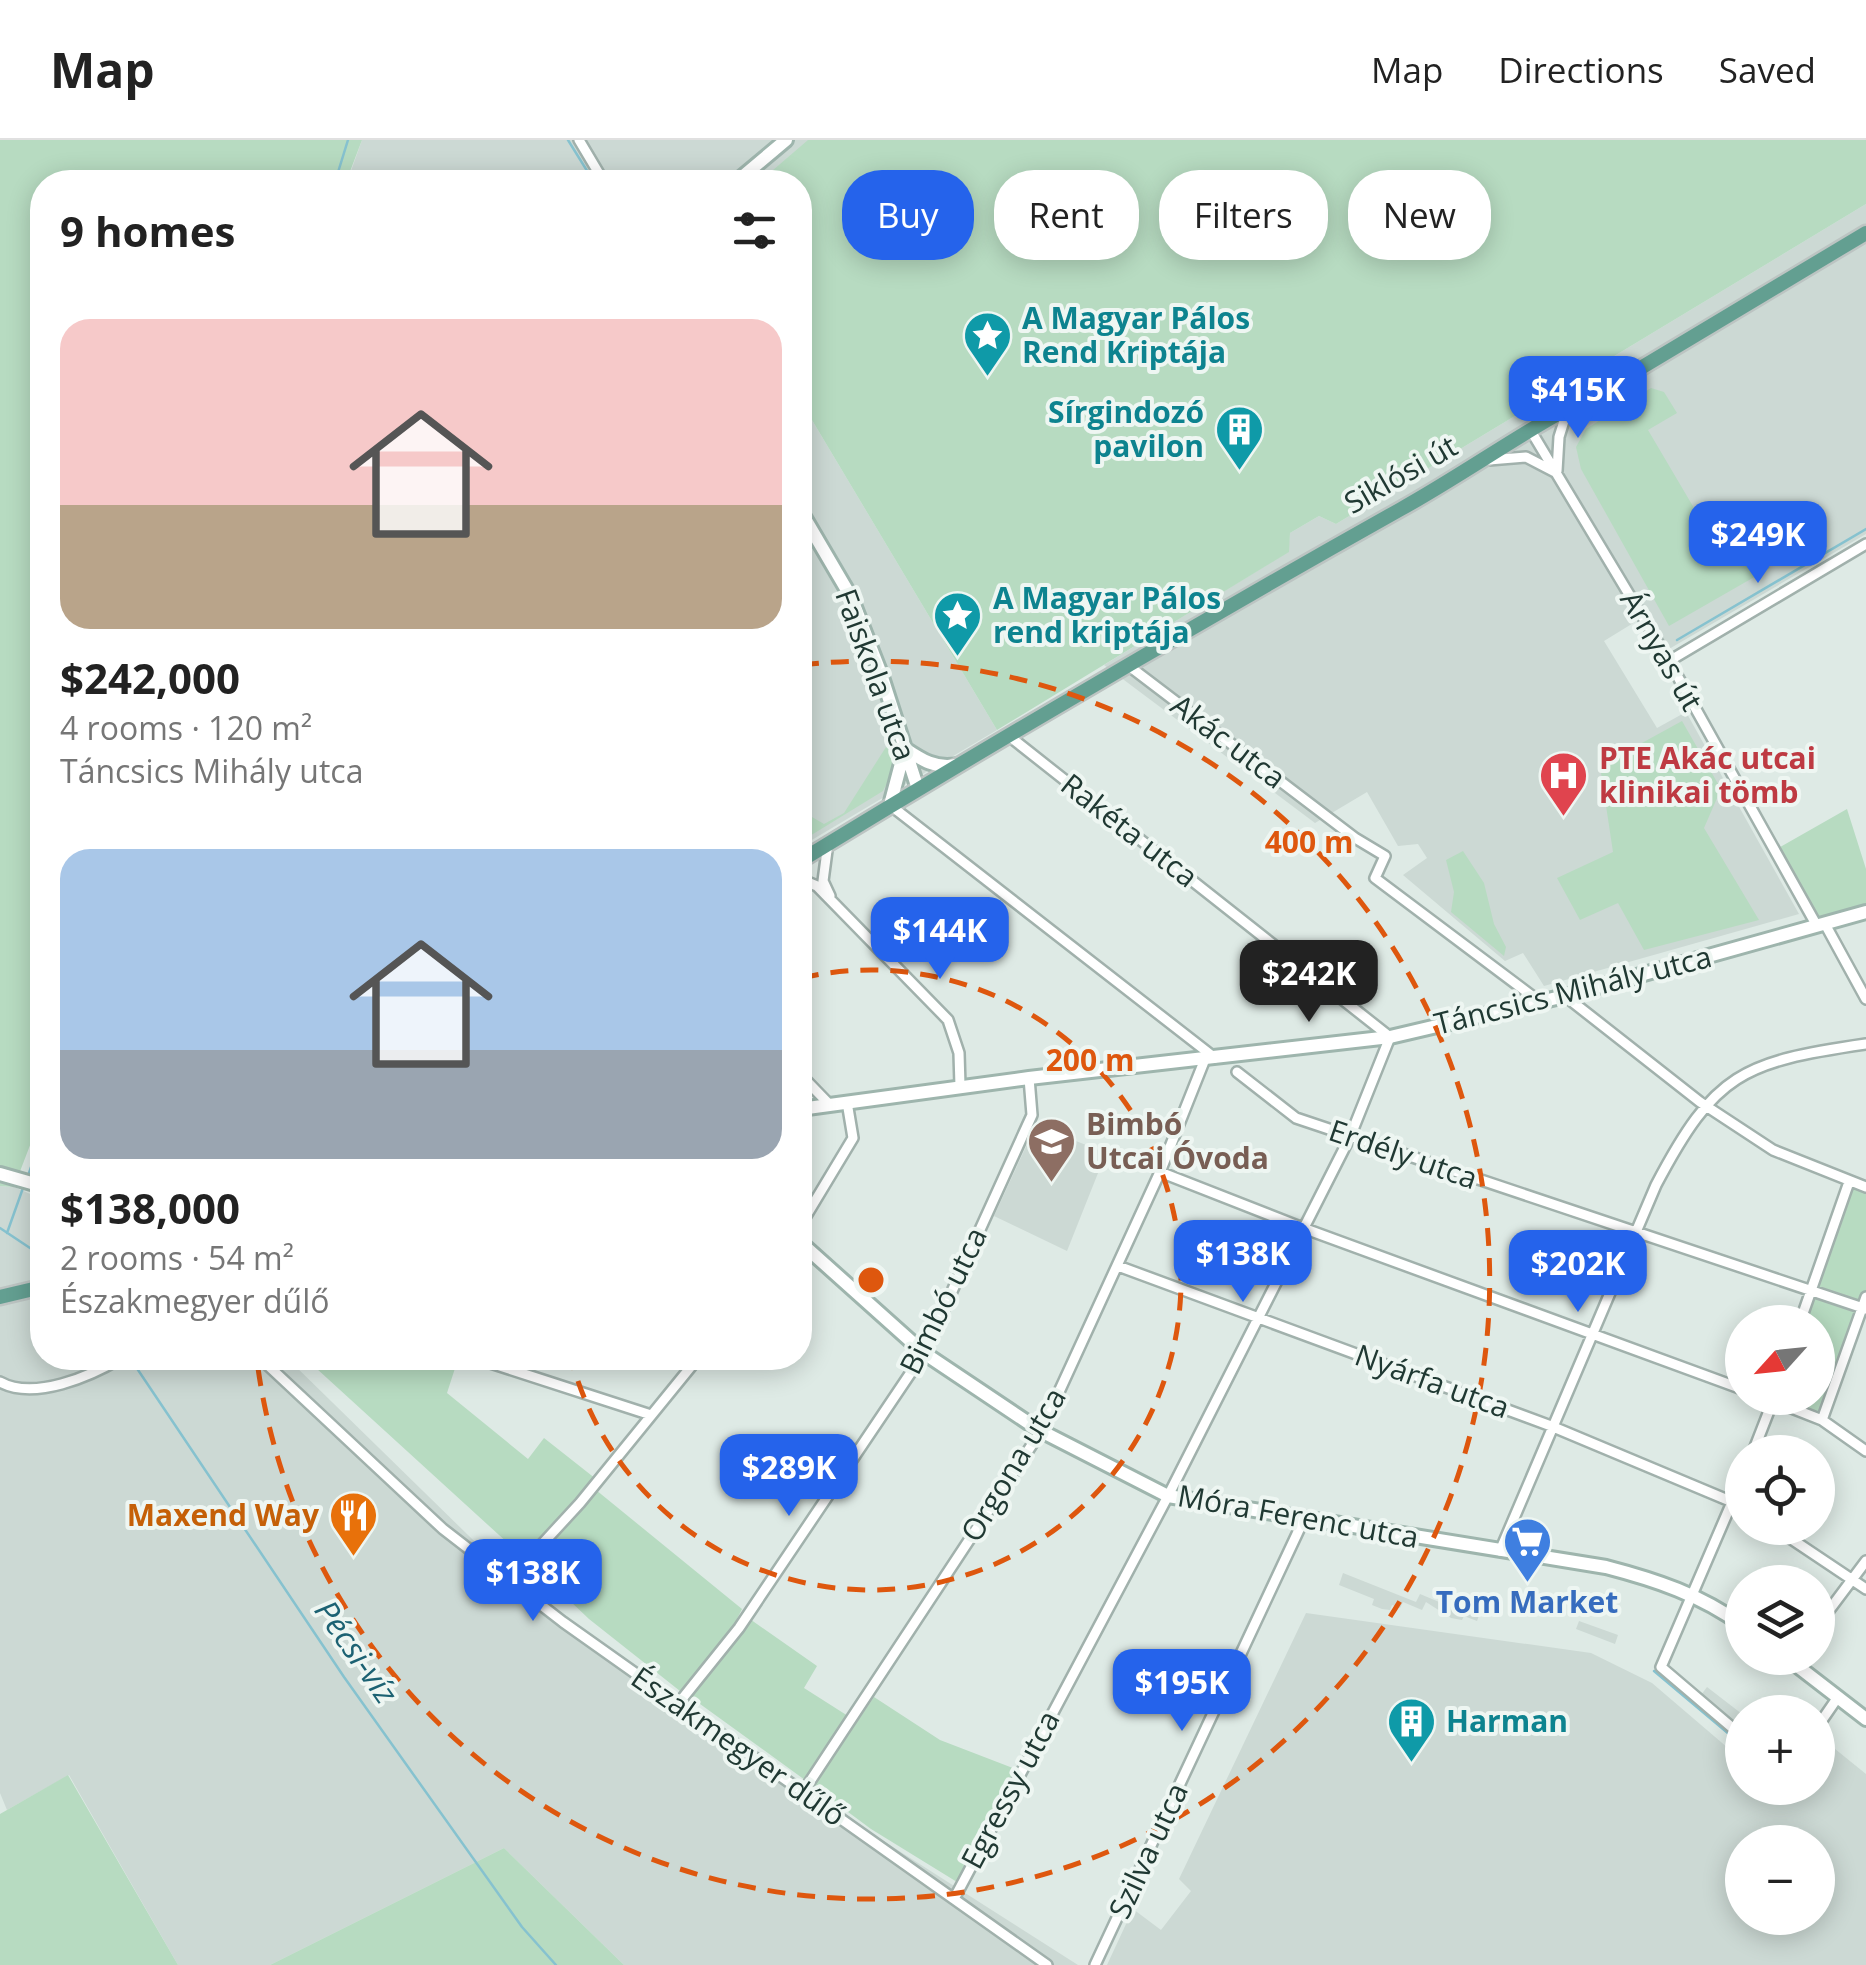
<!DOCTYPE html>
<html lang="en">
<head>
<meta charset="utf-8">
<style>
  :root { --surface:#fff; --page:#f6f6f6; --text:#222; --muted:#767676; --line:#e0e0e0; --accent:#2563eb }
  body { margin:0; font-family:"Open Sans",sans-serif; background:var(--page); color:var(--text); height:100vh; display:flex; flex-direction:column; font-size:38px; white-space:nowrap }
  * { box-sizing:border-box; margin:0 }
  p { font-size:32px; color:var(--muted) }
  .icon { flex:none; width:55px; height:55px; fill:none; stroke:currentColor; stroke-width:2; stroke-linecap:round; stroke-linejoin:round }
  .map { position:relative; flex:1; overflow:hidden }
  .panel { position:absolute; left:30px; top:30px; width:782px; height:1200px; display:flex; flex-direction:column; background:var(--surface); border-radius:40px; box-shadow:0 5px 25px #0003 }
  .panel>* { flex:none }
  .guide { position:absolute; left:842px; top:30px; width:872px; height:90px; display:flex; gap:20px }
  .needle { width:65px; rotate:243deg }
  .fabs { position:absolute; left:1725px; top:1165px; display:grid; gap:20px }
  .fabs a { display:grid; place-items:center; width:110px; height:110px; border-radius:50%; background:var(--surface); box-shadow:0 5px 25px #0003; font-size:50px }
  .price { position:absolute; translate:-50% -85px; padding:0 22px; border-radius:20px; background:var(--accent); color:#fff; font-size:32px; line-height:65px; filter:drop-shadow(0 2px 5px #0008) }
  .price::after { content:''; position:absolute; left:50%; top:60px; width:30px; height:22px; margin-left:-15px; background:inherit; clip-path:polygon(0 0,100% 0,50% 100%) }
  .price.active { background:#222; color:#fff }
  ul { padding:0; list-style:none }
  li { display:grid; align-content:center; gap:20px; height:530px; padding:0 30px }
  li span { display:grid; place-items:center; height:310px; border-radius:30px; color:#555 }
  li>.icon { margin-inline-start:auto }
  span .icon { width:180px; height:180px; fill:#fffc; stroke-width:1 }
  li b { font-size:42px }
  h2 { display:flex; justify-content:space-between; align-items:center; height:120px; padding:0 30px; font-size:42px }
  .tag { padding:0 35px; border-radius:40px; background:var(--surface); box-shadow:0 5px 25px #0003; font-size:35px; line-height:90px }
  .tag.active { background:var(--accent); color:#fff }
  header { display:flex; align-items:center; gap:60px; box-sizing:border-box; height:140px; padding:0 50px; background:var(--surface); border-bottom:2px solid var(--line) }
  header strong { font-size:48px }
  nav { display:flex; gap:55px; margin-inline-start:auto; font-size:35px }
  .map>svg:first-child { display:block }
</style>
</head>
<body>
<header>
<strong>Map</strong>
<nav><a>Map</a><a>Directions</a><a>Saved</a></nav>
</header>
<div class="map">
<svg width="1866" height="1825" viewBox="0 0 1866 1825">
  <rect width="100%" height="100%" fill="#deeae5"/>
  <path fill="#ccd9d4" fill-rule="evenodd" d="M362,0H888L800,42H347Z
    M1866,64V394L1669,509L1648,474L1604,501L1657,588L1686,572L1799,774L1544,846L1523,813L1505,821L1403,735L1427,718L1418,704L1398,706L1367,652L1315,683L1104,525L1288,412L1290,393L1319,376L1336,384Z
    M800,260L997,590L800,707Z
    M1036,985L1106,1013L1067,1111L994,1076Z
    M0,1046L14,1047L42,1059V1218H287L515,1441L849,1679L1078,1825H624L504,1708L270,1825H178L69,1635L7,1670L0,1653Z
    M1343,1433L1416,1462L1420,1454L1456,1469L1460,1461L1481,1470L1477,1481L1464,1476L1462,1480L1451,1478L1426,1462L1422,1470L1403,1462L1400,1468L1392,1465L1390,1470L1382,1469L1372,1465L1374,1459L1339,1445Z
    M1306,1473L1591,1513L1652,1543L1742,1620V1648H1818L1819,1596L1866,1634V1825H1107L1133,1769L1161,1790L1191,1751L1179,1739ZM1742,1702H1818V1778H1742Z
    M1579,1481L1618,1495L1615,1504L1576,1489Z
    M1707,1547L1742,1574V1587L1701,1555Z"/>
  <path fill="#b7dbc1" d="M0,0H362L346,42H42V974L14,1047L0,1046Z
    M808,0H1866V64L1336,384L1319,376L1290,393L1289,412L997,590L800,260V42H759Z
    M1651,248L1664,252L1677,273L1648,290L1717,407L1747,389L1770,428L1669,486L1581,329L1576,307L1586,289Z
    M1682,581L1721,649L1704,688L1759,780L1644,810L1618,763L1580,780L1557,738L1613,712L1600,626Z
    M886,607L894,611L892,633L883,651L800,702V670L824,684L844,673Z
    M1847,669L1866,729V772L1817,786L1775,710Z
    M1463,711L1484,743L1494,784L1506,807L1504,816L1451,772L1454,752L1446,720Z
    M1849,1042L1866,1047V1157L1822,1280L1774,1258H1818V1182H1800Z
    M305,1218L458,1219L447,1253L528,1319L544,1298L596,1339L522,1416Z
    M596,1350L742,1469L733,1487L680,1551L589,1479L531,1424Z
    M747,1477L817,1526L804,1548L848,1576L805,1640L689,1556Z
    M874,1557L940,1600L1018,1630L957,1742L871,1689L813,1646Z
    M68,1635L178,1825H0V1674Z
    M504,1708L624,1825H270Z"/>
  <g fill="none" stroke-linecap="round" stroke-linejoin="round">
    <path stroke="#86c2cf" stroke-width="2.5" d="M568,0L594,42
      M335,42L348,0
      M1677,500L1866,389
      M28,1036L42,995
      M0,1088L42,1116
      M7,1093L23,1048
      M130,1218L344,1537L522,1787L556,1825
      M1654,1531L1742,1605
      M1793,1648L1799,1653"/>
    <defs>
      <path id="street" d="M579,0L604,42
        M1531,291L1669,521L1817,786
        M1489,320L1526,317L1555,332
        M1557,331L1559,297L1568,268
        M1669,521L1866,404
        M1129,526L1355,698L1385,716L1375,738L1540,862
        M890,665L1215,918
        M828,703L823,741L830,756
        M800,739L817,746L948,880L959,913L960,946
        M1825,784L1866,859
        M1565,856L1700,962L1773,1010L1866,1047
        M1237,932L1296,978L1866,1169
        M800,934L829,964
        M1160,1032L1303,1088L1742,1249
        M800,1086L853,998L847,962
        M1118,1126L1551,1286L1742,1366
        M1800,1182L1849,1042
        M260,1218L443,1389L563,1482L1047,1825
        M475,1218L651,1275
        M0,1242C34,1261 91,1236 121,1218
        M1766,1258L1822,1280L1866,1311
        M1822,1280L1866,1157
        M1753,1312L1774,1258
        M1742,1339L1661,1527L1742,1596
        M1775,1388L1866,1449
        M1500,1411L1656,1045C1715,933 1742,922 1866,904
        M509,1440L580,1363L698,1218
        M1818,1485L1866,1421
        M678,1564L739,1488L924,1213L1032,975L1029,938
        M1818,1586L1838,1557
        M803,1652L1041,1291L1160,1032L1205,919
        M954,1759L1168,1356L1350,997L1390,897L1009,596
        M1095,1825L1304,1379"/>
      <path id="secondary" d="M736,42L786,0
        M800,370L851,457L881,534L918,649
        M904,608C922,620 935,629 957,625
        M890,665L903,616
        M800,969L1029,938L1390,897L1565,856L1866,772
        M0,1034L42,1046
        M800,1102L924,1213L1039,1290L1168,1356L1606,1427C1656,1440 1701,1455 1742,1485
        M1787,1518L1866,1579"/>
      <path id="primary" d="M800,721C998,600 1198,483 1401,369C1471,330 1537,281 1609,247L1866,93
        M0,1157L42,1147"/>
    </defs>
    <use href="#street" stroke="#a1b1ac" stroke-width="14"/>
    <use href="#secondary" stroke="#9eb5ad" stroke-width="18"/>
    <use href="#primary" stroke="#bcc4c2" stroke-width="19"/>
    <use href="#street" stroke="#fff" stroke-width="9"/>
    <use href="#secondary" stroke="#fff" stroke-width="12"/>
    <use href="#primary" stroke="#639f91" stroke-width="14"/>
  </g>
  <g fill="none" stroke="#de570e" stroke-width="5" stroke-dasharray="18 12">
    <path d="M801 838A310 310 0 1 1 571 1218"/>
    <path d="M801 525A619 619 0 1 1 257 1221"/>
  </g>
  <defs>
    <symbol id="sight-pin" viewBox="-11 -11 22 30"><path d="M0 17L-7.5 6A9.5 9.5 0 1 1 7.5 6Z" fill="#0f9aa8" stroke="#eef6f2"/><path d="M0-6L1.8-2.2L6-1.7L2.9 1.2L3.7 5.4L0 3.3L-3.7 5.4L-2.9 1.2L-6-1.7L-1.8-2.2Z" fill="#fff"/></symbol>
    <symbol id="building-pin" viewBox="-11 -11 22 30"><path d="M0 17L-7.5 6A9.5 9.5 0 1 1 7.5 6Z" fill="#0f9aa8" stroke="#eef6f2"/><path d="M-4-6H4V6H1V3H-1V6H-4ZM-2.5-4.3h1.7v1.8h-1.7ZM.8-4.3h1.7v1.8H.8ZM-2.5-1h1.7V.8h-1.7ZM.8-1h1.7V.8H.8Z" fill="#fff"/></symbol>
    <symbol id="hospital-pin" viewBox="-11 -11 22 30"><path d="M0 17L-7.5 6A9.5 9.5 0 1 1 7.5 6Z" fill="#e0444e" stroke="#eef6f2"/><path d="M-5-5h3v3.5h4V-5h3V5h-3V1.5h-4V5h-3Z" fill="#fff"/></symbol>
    <symbol id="school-pin" viewBox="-11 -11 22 30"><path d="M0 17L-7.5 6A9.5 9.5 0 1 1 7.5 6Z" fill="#8d6e63" stroke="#eef6f2"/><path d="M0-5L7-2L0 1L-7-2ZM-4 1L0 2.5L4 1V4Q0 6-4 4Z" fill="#fff"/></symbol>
    <symbol id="restaurant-pin" viewBox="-11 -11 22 30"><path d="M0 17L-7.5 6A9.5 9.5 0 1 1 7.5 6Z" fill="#e8710a" stroke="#eef6f2"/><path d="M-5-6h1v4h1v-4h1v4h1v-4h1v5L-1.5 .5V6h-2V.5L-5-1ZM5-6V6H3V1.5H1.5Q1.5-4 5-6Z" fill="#fff"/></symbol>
    <symbol id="supermarket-pin" viewBox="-11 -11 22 30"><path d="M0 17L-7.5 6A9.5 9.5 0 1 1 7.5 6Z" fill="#3f7fe0" stroke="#eef6f2"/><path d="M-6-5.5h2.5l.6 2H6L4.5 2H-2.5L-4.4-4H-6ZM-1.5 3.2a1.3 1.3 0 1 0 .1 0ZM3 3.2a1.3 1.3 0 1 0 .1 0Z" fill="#fff"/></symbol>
  </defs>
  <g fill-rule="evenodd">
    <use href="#sight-pin" x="960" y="168" width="55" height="75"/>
    <use href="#building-pin" x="1212" y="262" width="55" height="75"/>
    <use href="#sight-pin" x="930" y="448" width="55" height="75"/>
    <use href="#hospital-pin" x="1536" y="608" width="55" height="75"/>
    <use href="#school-pin" x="1024" y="974" width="55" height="75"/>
    <use href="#restaurant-pin" x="326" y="1348" width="55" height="75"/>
    <use href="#supermarket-pin" x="1500" y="1374" width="55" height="75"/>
    <use href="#building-pin" x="1384" y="1554" width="55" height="75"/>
  </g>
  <g text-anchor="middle" stroke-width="8" stroke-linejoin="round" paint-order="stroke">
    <g font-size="30" font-weight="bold" fill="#0d838f" stroke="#eef6f2" text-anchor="start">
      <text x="1022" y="189">A Magyar Pálos<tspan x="1022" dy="34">Rend Kriptája</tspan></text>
      <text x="1204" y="283" text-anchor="end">Sírgindozó<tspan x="1204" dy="34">pavilon</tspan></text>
      <text x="993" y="469">A Magyar Pálos<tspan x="993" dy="34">rend kriptája</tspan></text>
      <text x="1446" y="1592">Harman</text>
    </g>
    <g font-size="30" fill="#203933" stroke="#eef6f2">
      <text transform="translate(1401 335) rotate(-30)" y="10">Siklósi út</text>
      <text transform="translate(1661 511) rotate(60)" y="10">Árnyas út</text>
      <text transform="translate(875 535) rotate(70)" y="10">Faiskola utca</text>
      <text transform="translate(1228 602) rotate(37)" y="10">Akác utca</text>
      <text transform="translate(1129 691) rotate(38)" y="10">Rakéta utca</text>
      <text transform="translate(1573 851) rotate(-14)" y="10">Táncsics Mihály utca</text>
      <text transform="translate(1403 1015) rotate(19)" y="10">Erdély utca</text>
      <text transform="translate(944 1161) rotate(-64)" y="10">Bimbó utca</text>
      <text transform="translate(1432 1242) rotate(20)" y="10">Nyárfa utca</text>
      <text transform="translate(1014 1325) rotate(-59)" y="10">Orgona utca</text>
      <text transform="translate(1298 1377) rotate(10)" y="10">Móra Ferenc utca</text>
      <text transform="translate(738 1607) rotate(35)" y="10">Északmegyer dűlő</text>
      <text transform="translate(1011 1650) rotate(-62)" y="10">Egressy utca</text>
      <text transform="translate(1149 1711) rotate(-65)" y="10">Szilva utca</text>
    </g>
    <g font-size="30" font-weight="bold" fill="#be3a42" stroke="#eef6f2" text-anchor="start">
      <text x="1599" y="629">PTE Akác utcai<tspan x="1599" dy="34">klinikai tömb</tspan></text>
    </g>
    <g font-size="30" font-weight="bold" fill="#785e54" stroke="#eef6f2" text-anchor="start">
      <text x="1086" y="995">Bimbó<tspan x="1086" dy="34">Utcai Óvoda</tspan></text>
    </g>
    <g font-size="30" font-weight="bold" fill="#c56008" stroke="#eef6f2" text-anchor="end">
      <text x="319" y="1386">Maxend Way</text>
    </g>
    <g font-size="30" font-weight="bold" fill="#366cbe" stroke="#eef6f2">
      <text x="1527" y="1473">Tom Market</text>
    </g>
    <g font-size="32" font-style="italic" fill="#1c6273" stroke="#eef6f2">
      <text transform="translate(356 1512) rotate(55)" y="11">Pécsi-víz</text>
    </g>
  </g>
  <circle cx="871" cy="1140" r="15" fill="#de570e" stroke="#eef6f2" stroke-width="5"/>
  <g font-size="30" text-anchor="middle" font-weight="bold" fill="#de570e" stroke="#eef6f2" stroke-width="8" stroke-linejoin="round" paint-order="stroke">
    <text x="1309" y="713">400 m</text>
    <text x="1090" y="931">200 m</text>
  </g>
</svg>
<div class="fabs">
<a><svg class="needle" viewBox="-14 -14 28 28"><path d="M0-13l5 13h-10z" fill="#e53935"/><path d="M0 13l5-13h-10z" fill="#767676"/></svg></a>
<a><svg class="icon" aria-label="locate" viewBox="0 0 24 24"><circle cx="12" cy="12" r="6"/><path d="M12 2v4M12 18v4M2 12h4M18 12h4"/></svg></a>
<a><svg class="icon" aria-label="layers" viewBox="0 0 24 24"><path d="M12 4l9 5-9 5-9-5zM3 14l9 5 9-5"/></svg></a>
<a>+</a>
<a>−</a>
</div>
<b class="price" style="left:1578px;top:301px">$415K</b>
<b class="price" style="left:1758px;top:446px">$249K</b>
<b class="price" style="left:940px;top:842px">$144K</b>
<b class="price active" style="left:1309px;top:885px">$242K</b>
<b class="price" style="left:1243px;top:1165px">$138K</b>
<b class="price" style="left:1578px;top:1175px">$202K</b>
<b class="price" style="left:789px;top:1379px">$289K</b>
<b class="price" style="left:533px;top:1484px">$138K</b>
<b class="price" style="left:1182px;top:1594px">$195K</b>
<div class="guide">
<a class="tag active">Buy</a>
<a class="tag">Rent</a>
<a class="tag">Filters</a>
<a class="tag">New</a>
</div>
<section class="panel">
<h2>9 homes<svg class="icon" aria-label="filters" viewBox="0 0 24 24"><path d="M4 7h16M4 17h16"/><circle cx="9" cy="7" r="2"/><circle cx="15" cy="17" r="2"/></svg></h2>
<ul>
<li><span style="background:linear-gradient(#f6c9c9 60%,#b9a48a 0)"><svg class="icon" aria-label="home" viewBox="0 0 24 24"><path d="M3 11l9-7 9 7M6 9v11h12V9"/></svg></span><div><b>$242,000</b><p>4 rooms · 120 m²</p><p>Táncsics Mihály utca</p></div></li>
<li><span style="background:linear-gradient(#a9c7e8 65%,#9aa5b1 0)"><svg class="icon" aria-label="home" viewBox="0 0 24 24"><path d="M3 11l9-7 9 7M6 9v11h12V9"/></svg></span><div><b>$138,000</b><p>2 rooms · 54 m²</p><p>Északmegyer dűlő</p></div></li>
</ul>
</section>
</div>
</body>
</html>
